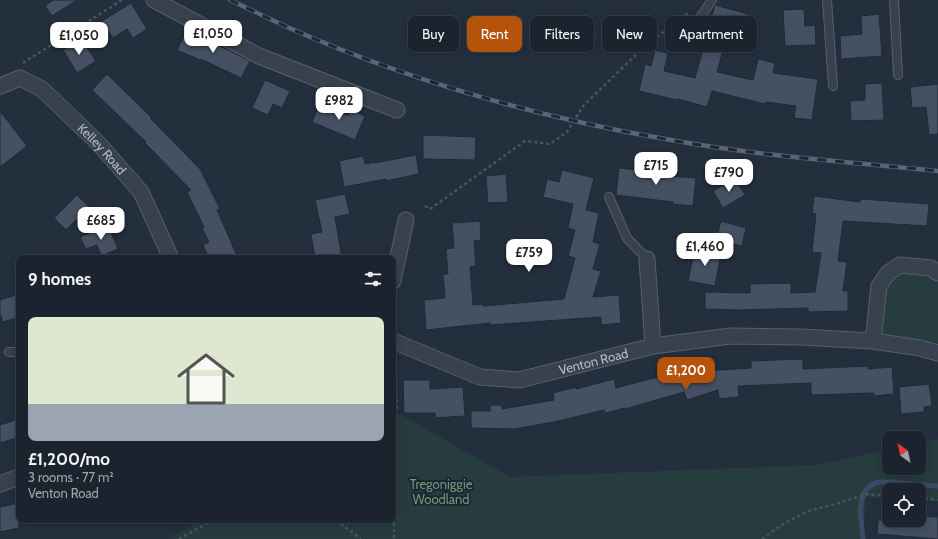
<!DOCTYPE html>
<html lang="en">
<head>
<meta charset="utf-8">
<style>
  :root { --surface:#1b232e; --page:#282f3a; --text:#f1f3f6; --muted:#a0a4aa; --line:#39404a; --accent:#b45309 }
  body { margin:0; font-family:Cabin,sans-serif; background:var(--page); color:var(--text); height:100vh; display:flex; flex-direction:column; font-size:15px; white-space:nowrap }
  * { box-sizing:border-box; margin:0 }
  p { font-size:13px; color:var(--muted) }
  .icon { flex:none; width:22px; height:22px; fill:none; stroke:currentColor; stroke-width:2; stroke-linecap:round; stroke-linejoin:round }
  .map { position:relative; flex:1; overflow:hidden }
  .details { position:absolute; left:16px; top:255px; width:380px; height:268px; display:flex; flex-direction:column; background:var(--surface); border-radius:8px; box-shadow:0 2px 10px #0003,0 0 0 1px var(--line) }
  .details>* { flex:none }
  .banner { position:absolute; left:408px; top:16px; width:380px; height:36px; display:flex; gap:8px }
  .needle { width:26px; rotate:327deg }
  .buttons { position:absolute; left:882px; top:431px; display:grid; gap:8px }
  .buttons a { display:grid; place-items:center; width:44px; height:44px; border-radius:8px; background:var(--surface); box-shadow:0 2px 10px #0003,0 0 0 1px var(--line); font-size:20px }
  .price { position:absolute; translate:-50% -34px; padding:0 9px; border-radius:8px; background:#fff; color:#222; font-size:13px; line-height:26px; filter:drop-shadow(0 1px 2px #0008) }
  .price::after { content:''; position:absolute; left:50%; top:24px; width:12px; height:9px; margin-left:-6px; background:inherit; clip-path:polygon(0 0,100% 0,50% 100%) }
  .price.selected { background:var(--accent); color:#fff }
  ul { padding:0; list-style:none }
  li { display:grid; align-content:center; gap:8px; height:212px; padding:0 12px }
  li span { display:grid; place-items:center; height:124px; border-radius:8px; color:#555 }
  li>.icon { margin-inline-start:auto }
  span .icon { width:72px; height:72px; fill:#fffc; stroke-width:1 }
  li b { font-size:17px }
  h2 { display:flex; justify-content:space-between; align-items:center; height:48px; padding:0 12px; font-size:17px }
  .chip { padding:0 14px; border-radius:8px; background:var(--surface); box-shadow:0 2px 10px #0003,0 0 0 1px var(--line); font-size:14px; line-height:36px }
  .chip.selected { background:var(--accent); color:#fff }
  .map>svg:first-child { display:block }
</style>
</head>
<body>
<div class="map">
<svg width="938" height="539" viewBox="0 0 938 539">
  <rect width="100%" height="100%" fill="#242f3e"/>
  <path fill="#263c3f" d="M902,271L929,275L938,282V348L882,335L885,288Z
    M398,413L510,477L817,465L889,449V468H919V443L938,439V501L919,500V490H889V499L866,497L864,526L865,539H168L202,520H393V416Z"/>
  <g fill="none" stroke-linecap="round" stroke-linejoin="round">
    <path stroke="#394c67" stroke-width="5" d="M863,539C862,525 858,509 863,496C869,476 895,482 910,484C919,485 929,485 938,486"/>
  </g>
  <path fill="#455162" stroke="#1f2835" d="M53,0H77L52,16L45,6Z
    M131,3L147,29L133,38L127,29L113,38L102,21Z
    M715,5L748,14L738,51L724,47L717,72L753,80L758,59L775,63L773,73L818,79L812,120L794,118L796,106L766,102L765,104L712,91L707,107L678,99L677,100L639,91L645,64L651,66L655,50L668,53L664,71L695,78Z
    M804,9L805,26L815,25L816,45L785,46L783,10Z
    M879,14L882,56L841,59L840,36L862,34L861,16Z
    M187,30L250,61L241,78L201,59L200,60L177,50Z
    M81,39L96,61L77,73L63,50Z
    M107,74L151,117L150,118L200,169L220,209L217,210L238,258H209L203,245L209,242L202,228L204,227L187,192L191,190L145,143L146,142L92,90Z
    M265,80L290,91L282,108L273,104L268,115L252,108Z
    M882,83L884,120L851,121L850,101L865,100V84Z
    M938,84V134L929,135L926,107L912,108L910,87Z
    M320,103L348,115L350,109L365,116L355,140L312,122Z
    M0,111L27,146L0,167Z
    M423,135L476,137L475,160L423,159Z
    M416,155L419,174L386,181V179L344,187L339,161L363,156L365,164L375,162V163Z
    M619,168L669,173V176L696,178L693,206L673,204V202L616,195Z
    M562,170L594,178L586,210L599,213L593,242L600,244L593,269L601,271L593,297L619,295L621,323L601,325V317L490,325V323L426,330L424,300L445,298L443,274H448L446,249L454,248L452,223L480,221L481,240L474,241L476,266L470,267L473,305L483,304V306L564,299L575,258L568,256L575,230L568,228L573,204L543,197L547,179L559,182Z
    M506,174L508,202L488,203L486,176Z
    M735,178L745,195L723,208L713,191Z
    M345,194L350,214L335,217L342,258H315L311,234L322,232L315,200Z
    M77,195L89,207L66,230L54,218Z
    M814,196L860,202L861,199L929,204L927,226L843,221L838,261L847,262L843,291H848V311L808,312V308L738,310L705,309V292L750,293V284L791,283V293L815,292L821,253L812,252L816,214L812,213Z
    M721,221L746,228L742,246L716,239Z
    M108,225L118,249L101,256L97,245L86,249L80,237Z
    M695,248L721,253L715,286L688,281Z
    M19,294V317L3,322L0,314V300Z
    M803,359V369L868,366V369L892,367L894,394L874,396V393L811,395V383L738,386L739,397L719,399L718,390L687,400L684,392L625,409V408L605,413L604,410L554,422L514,429L471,428V411H490V405H502V409L554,400L553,393L576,387V389L614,379L616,388L676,372L678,379L704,371L751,368V361Z
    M403,380H430V389L463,387L465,416L435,418V413H404Z
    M929,384L932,406L924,407V412L901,414L899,387Z
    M19,419V437L0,443V425Z
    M19,503V528L0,532V507Z
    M921,516L938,517V539L877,534L878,520H920Z"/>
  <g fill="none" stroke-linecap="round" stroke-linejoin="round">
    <defs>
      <path id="lane" d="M827,0L833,86
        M894,0L898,75
        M687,37L712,0
        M609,197L627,238L647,259
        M9,352H19"/>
      <g id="street">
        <path d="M154,0L259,56L397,110"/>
        <path id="s1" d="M0,86L20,78L42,89L99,144L141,192L171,258"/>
        <path d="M647,259L653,346"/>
        <path d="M393,281L406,220"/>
        <path id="s2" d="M393,341L480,377L519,380L653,346L730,336L801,337L873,341L920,348L938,353"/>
        <path d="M873,341L879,286L888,273L900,265L931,268L938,273"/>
        <path d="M0,484L19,477"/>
      </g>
    </defs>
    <use href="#lane" stroke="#565f6c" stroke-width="10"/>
    <use href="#street" stroke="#565f6c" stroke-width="17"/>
    <path stroke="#44595c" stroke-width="2.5" stroke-dasharray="3 3" stroke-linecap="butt" d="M23,63L122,0
      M425,206L430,209L525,141L550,144L567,132L583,106L645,46L688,13
      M393,420L397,408L395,359
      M393,433L394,472V539
      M919,498L938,500
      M336,520L361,539
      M179,539L213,520
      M762,539L780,526L808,511L835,504L867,494L889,496"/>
    <use href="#lane" stroke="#38414e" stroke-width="8"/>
    <use href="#street" stroke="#38414e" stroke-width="15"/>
    <defs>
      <path id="rail" d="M230,0C249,9 268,18 287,27C407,80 541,118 671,140C759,156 849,162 938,171"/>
    </defs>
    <use href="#rail" stroke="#5a6575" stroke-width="4.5"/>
    <use href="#rail" stroke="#1d2633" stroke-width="3" stroke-dasharray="9" stroke-linecap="butt"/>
  </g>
  <g text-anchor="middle" stroke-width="4" stroke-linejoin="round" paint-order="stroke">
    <g font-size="13" fill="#b4bcc9" stroke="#1d2633">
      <text dy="5" stroke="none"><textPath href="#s1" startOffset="131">Kelley Road</textPath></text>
      <text dy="5" stroke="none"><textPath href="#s2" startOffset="210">Venton Road</textPath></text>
    </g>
    <g font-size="13" fill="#6b9a76" stroke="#1d2633">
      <text x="441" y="489">Tregoniggie<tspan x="441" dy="15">Woodland</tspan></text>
    </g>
  </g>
</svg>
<div class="buttons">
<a><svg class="needle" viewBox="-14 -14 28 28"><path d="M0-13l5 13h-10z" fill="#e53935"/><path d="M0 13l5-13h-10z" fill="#a0a4aa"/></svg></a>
<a><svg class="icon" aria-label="locate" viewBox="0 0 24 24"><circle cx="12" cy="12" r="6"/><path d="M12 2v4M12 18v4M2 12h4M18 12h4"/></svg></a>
</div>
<b class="price" style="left:213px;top:54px">£1,050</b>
<b class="price" style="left:79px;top:56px">£1,050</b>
<b class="price" style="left:339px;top:121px">£982</b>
<b class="price" style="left:656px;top:186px">£715</b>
<b class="price" style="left:729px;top:193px">£790</b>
<b class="price" style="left:101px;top:241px">£685</b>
<b class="price" style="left:705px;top:267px">£1,460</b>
<b class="price" style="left:529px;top:273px">£759</b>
<b class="price selected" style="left:686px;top:391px">£1,200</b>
<div class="banner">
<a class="chip">Buy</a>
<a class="chip selected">Rent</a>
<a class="chip">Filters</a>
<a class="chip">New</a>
<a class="chip">Apartment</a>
</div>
<section class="details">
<h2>9 homes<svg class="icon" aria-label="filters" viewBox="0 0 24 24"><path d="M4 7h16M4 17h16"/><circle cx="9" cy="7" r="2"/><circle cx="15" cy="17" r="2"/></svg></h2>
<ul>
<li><span style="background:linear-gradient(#dfe7d0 70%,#9aa5b1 0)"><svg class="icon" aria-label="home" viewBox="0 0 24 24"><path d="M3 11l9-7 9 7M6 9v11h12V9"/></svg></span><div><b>£1,200/mo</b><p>3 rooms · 77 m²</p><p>Venton Road</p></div></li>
</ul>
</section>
</div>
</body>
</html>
